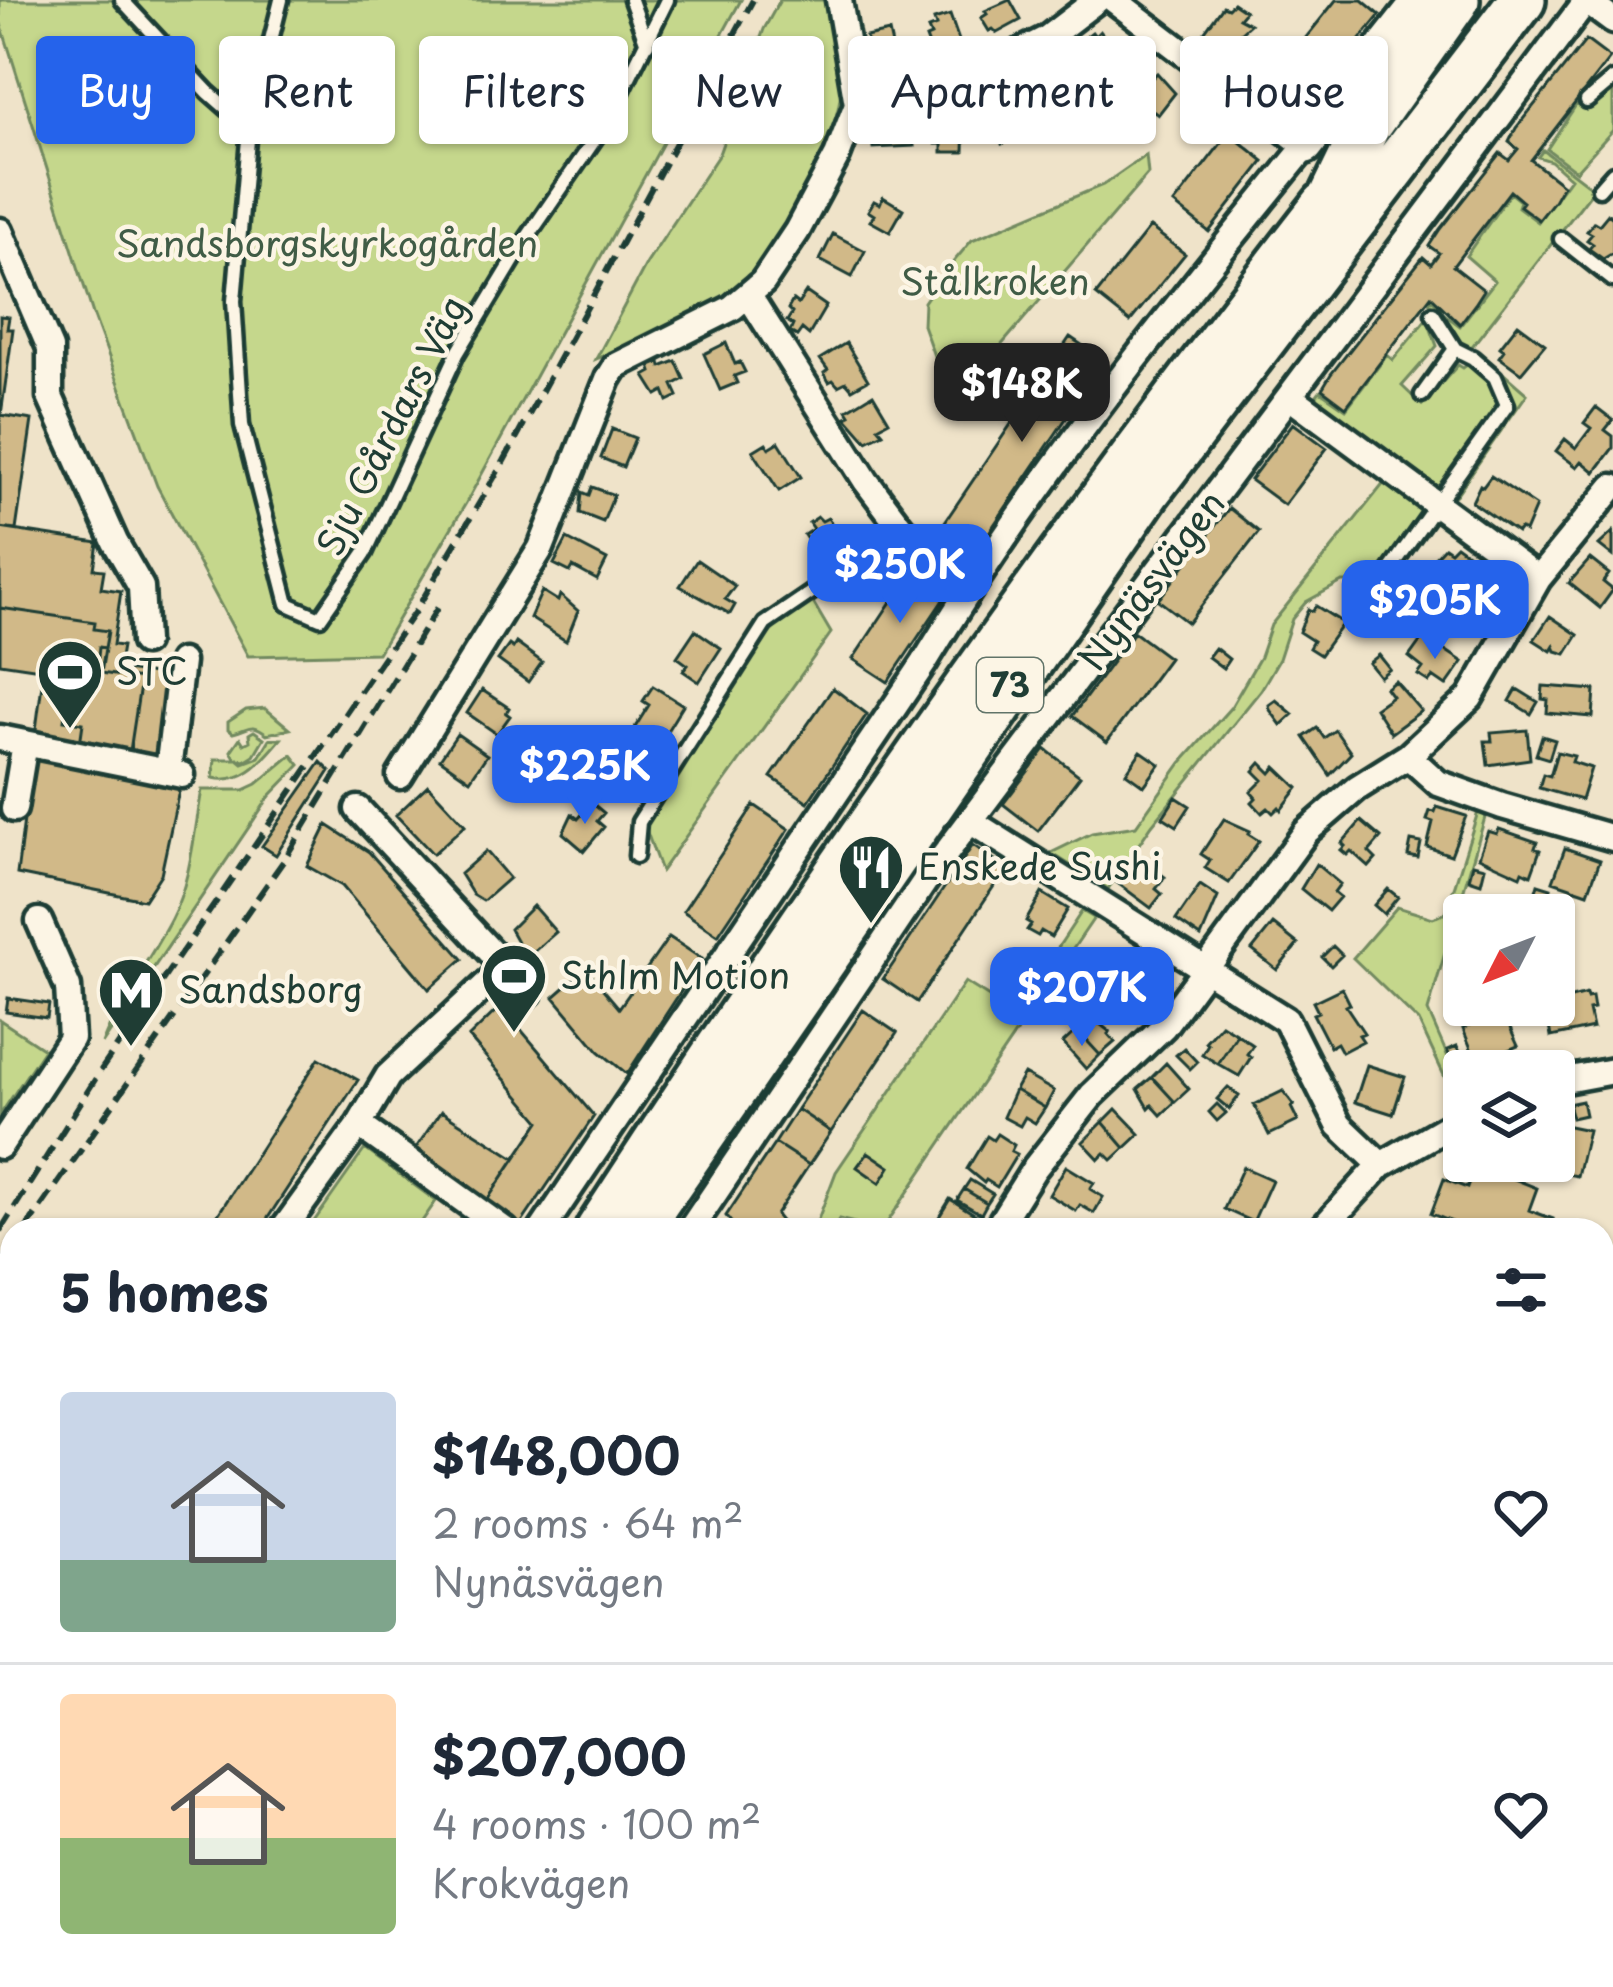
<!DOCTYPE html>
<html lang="en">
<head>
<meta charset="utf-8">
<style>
  :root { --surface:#fff; --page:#f6f6f7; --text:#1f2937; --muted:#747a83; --line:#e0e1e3; --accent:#2563eb }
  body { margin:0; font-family:"Playpen Sans",sans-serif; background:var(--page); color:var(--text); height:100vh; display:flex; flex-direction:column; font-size:45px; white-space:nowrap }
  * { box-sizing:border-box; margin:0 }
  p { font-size:39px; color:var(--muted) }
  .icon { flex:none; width:66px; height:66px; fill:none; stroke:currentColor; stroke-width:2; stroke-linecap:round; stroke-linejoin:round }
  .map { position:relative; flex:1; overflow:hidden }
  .drawer { position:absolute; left:0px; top:1218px; width:1614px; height:771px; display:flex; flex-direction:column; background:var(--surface); border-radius:36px 36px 0 0; box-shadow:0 3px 9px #0004 }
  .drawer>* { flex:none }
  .hud { position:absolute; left:36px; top:36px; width:1542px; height:108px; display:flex; gap:24px }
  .needle { width:78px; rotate:228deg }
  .controls { position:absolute; left:1443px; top:894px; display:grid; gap:24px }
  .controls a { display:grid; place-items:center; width:132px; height:132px; border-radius:12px; background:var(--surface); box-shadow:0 3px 9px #0004; font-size:60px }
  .price { position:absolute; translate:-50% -102px; padding:0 27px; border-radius:24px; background:var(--accent); color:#fff; font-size:39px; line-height:78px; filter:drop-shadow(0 3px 6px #0008) }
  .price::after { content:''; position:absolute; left:50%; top:72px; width:36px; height:27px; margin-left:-18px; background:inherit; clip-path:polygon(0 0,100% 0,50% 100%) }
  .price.current { background:#222; color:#fff }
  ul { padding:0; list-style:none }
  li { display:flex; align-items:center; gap:36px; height:300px; padding:0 60px }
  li+li { border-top:3px solid var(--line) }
  li span { display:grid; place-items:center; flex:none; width:336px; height:240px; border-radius:12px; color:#555 }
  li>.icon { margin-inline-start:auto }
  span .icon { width:144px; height:144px; fill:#fffc; stroke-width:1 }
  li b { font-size:51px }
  h2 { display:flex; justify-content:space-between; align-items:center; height:144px; padding:0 60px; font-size:51px }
  .pill { padding:0 42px; border-radius:12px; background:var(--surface); box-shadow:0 3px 9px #0004; font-size:42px; line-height:108px }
  .pill.current { background:var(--accent); color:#fff }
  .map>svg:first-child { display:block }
</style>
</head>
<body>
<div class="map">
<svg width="1613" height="1987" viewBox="0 0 1613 1987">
  <rect width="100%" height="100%" fill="#efe3c9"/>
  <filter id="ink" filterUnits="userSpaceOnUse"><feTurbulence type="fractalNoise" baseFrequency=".00833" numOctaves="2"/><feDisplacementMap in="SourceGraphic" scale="24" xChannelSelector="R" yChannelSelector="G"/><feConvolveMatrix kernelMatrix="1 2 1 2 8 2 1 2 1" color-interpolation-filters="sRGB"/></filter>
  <g filter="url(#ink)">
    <path fill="#c5d78c" stroke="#728a60" stroke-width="3" d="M0,0H741L466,503L378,653L248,656L157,486L93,314L0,21Z
      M780,0H828C832,28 843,62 841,91C838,122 824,149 812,177C760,293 707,314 596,359L647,263L719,154L764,29Z
      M1613,87V130L1576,171L1547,149L1576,105L1587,108Z
      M1543,150L1594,189L1470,349L1459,342L1429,302L1431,299L1442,307L1440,311L1460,326L1495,281L1466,256L1510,193L1520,201L1518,207L1538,222L1570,178L1551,161L1538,157Z
      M1146,155L1148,174L951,404L923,325L924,302L944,273L972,240L1103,185Z
      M1427,318L1437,346L1402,386L1422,405L1458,365L1463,368L1481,354L1527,394L1456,495L1427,514L1386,572L1370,582H1342L1306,602L1292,619L1279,659L1261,690L1152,825L1108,889L1051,853L1092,833L1136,826L1181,763L1231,707L1260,657L1271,625L1385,482L1394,458L1318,404L1317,395L1320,391L1346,409L1387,355L1393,360Z
      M811,599L831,633L661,871L644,824L765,638L790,612Z
      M265,708L290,729L267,734C251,721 250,729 233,733L228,729V722L246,710Z
      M254,731L264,738L254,755L246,760L238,759L243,763L259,757L270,739H281C262,761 244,785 213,778L215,759H236L231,751L240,738L244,744L250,741L249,734Z
      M292,755L300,765L270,796L102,1044C119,999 149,962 171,919C191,881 194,833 202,790H244L257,784Z
      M1478,812L1486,814L1428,1011L1464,1094L1455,1099L1419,1022L1353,958L1397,907L1433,918L1446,913Z
      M1082,911L1094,918L882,1230L839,1219L833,1230H814L836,1172L965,982L1015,1013Z
      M0,1020L44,1049L0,1115Z
      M365,1149L436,1201L416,1230H308Z
      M0,1636L12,1642V1866L0,1862Z
      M438,1977H571L588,1987H440Z
      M874,1977H1237V1987H873Z"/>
    <path fill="#d1b988" stroke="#1f3d34" stroke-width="3" d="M1010,0L1021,20L997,33L993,29L989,31L981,18L987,14L985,11Z
      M1336,0H1362L1380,15L1297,117L1264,90Z
      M1233,3L1245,11L1239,18L1250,24L1239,34L1242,38L1236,47L1232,43L1220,61L1212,53L1215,51L1200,38L1223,6L1228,8Z
      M950,15L963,52L935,62L926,38L931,36L928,29L936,26L934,20Z
      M1100,31L1120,56L1104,69L1099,62L1093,67L1075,45L1092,32L1095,36Z
      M889,32L897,68L874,73L873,65L867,67L864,53L870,52L866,37Z
      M1586,40L1610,58L1531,160L1563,185L1554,201L1539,220L1520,206L1523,202L1510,191L1453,266L1484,290L1475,304L1460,324L1431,296L1346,407L1322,389L1331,374L1423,257L1431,264L1439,253L1429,246L1440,229L1500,153L1509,160L1518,149L1509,142L1516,128Z
      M1148,73L1153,77L1157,73L1175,93L1158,115L1132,95Z
      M1060,84L1077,116L1055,127L1052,122L1044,126L1037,111L1043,108L1037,97Z
      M1013,105L1024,136L1002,144L991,112Z
      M898,116L899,122L911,120L914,146L873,148L870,125L885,123L884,118Z
      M942,119H965L964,152H942V144H936V134H942Z
      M1229,133L1264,161L1209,232L1174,204Z
      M883,197L903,209L890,232L870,221L874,215L868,211L874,201L880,204Z
      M1608,214L1613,218V253L1603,259L1589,249L1593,244L1587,240L1592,234L1587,231L1594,222L1599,225Z
      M1150,227L1185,254L1130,322L1096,295Z
      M833,234L865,251L852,277L820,260Z
      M806,292L826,306L809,335L802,329L797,336L790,332L793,325L787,321L792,313L788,309L793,300L798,304Z
      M0,316L9,317L7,329H13L1,415L32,420L16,530L0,528Z
      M1518,324L1545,344L1521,373L1499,357L1504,350L1500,347Z
      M1070,337L1105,361L975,553L940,529Z
      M726,343L735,364L740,362L745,372L734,376L737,383L720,390L704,354Z
      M846,343L868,380L852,389L846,382L838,386L833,380L829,382L824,373L828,370L820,359Z
      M676,361L684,379L673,385L678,396L668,401L664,391L657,395L645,376L652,372L650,366L660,362L661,367Z
      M873,394L889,421L878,427L883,433L867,441L846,417L850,415L847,410Z
      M1596,407L1613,420L1605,430L1613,436V448L1595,472L1582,461L1577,467L1556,451L1565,439L1576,448L1591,428L1584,423Z
      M1293,423L1327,448L1284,505L1250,480Z
      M612,429L635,438L623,467L601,458Z
      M779,442L801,477L779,491L753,451L766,443L769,448Z
      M1491,476L1536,506L1525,532L1520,529L1517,533L1472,502L1480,485L1483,487Z
      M592,487L614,495L603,522L580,513L582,492L589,495Z
      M1229,508L1259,532L1188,623L1158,600Z
      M818,517L822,521L828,518L845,544L821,561L804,535L813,529L809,523Z
      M0,528L98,543L94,569L104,570L101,588L121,591L113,645L122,646L118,669L176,677L164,756L130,751L141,679L101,673L108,631L94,629L95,622L0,608Z
      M1613,532V556L1599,545Z
      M567,539L607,560L597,580L573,567L570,572L554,564Z
      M1456,545L1489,569L1481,579L1491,586L1479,602L1429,563L1444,547L1450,551Z
      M1590,559L1609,574L1603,582L1613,590L1600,608L1569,583Z
      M697,560L735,586L725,599L735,605L730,614L680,586Z
      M912,570L947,594L888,682L853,659Z
      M1401,575L1416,586L1406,599L1391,587Z
      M542,591L558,601L560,595L578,611L566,641L530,618Z
      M1425,600L1449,617L1443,626L1419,608Z
      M1316,606L1343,623L1320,655L1309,648L1313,641L1299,632L1308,609L1312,611Z
      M0,608L95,622L94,629L108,631L105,648L99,647L98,657L90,655L87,676L0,663Z
      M1550,616L1578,635L1566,654L1556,651L1554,646L1551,651L1534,640Z
      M695,630L721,648L699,682L683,671L688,665L677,657Z
      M1134,632L1169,658L1107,742L1072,716Z
      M1424,636L1463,662L1446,686L1433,677L1429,682L1418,675L1423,668L1409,657Z
      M516,643L542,662L528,682L498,660L509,645L513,648Z
      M99,647L105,648L101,673L141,679L130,751L80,744L83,723L64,720L71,674L87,676L90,655L98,657Z
      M1215,648L1229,659L1223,668L1208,657Z
      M1379,655L1390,669L1380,677L1369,663Z
      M44,669L71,674L64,720L83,723L80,744L35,737Z
      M1395,681L1421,711L1391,733L1375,708L1392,696L1386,688Z
      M653,686L683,705L659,744L634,729L649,705L643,701Z
      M1543,686L1595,690L1593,717L1547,713L1548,700L1542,699Z
      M833,688L867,714L808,802L771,777Z
      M1517,689L1538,702L1531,714L1510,701Z
      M482,690L509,708L506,713L510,716L497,734L467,713Z
      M1276,700L1293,714L1281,725L1270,710L1269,705Z
      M1317,728L1324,738L1335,730L1351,753L1330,775L1304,737Z
      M1527,730L1530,759L1488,765L1485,741H1492L1491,733Z
      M457,734L487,755L470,780L440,759Z
      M1542,736L1555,740L1549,759L1536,755Z
      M608,742L623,752L630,742L644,751L639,759L645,763L629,787L593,763Z
      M1045,749L1080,776L1038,831L1003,804Z
      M1141,751L1160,764L1144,786L1126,773Z
      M1557,752L1574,756L1572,762L1591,768L1581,800L1539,788L1543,774L1550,776Z
      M32,757L181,781L161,874L144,900L17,874Z
      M321,762L330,771L276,855L262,846Z
      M1261,763L1271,773L1276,767L1298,788L1281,810L1279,807L1273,813L1268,808L1262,813L1252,802L1256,798L1251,792L1263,780L1254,771Z
      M428,785L465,825L433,854L396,815Z
      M1176,797L1190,806L1177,826L1163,817Z
      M592,803L604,813L597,821L604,827L584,851L563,833L572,814L578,819Z
      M754,805L789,829L718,935L683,911Z
      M1437,807L1466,816L1451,855L1427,847L1433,822L1427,820L1430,811L1435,812Z
      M1224,819L1250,831L1248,834L1259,841L1229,883L1205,868L1210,860L1201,854Z
      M1361,821L1381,838L1369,852L1376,859L1369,867L1351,851L1347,855L1341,850L1345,846L1342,843Z
      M327,825L369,852L463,959L429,989L342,886L307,866Z
      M1499,829L1537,842L1535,848L1540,850L1531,875L1523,871L1521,876L1479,857L1488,831L1497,834Z
      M1411,841L1421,843L1418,858L1408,856Z
      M973,845L1006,868L917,1002L883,979Z
      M1565,848L1600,860L1588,893L1553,881Z
      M486,851L509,878L483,901L473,895L460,874Z
      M1132,862L1143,870L1148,864L1165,877L1156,889L1162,894L1151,908L1116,882Z
      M1316,864L1340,884L1334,892L1340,897L1328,911L1301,889Z
      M1473,864L1485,867L1481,883L1469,879Z
      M1538,884L1551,888L1547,902L1534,898Z
      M1200,885L1218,897L1201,937L1176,920Z
      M1388,889L1398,897L1384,914L1374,905Z
      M1042,893L1068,909L1051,937L1041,931L1038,936L1027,930L1031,924L1026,921Z
      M533,906L556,932L531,954L520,947L510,929Z
      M1273,924L1298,944L1277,970L1252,950Z
      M669,937L702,959L627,1074L599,1051L554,997L586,969L619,1008Z
      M1333,946L1342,955L1331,966L1322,957Z
      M1133,956L1161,974L1150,991L1122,972Z
      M1035,965L1043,969L1031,987L1024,983Z
      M1122,972L1150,991L1140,1007L1118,998L1121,995L1111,988Z
      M1342,988L1350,1004L1346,1006L1364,1033L1359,1035L1363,1041L1342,1052L1337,1043L1330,1047L1313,1014L1318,1012L1313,1002Z
      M1586,994L1587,998L1592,997L1594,1009L1589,1010L1593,1028L1551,1037L1545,1005Z
      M8,998L49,1004L47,1018L6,1012Z
      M501,1006L594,1116L521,1224L486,1202L540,1121L469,1037Z
      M863,1010L897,1033L831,1132L797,1109Z
      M1503,1013L1518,1046L1477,1063L1463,1029L1485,1016L1487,1020Z
      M1091,1017L1110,1032L1108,1034L1115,1042L1100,1055L1077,1030Z
      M1221,1024L1237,1034L1218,1064L1202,1054L1208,1044L1205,1042Z
      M1077,1030L1100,1055L1086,1069L1063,1043Z
      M1237,1034L1253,1045L1247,1054L1251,1057L1239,1076L1218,1064Z
      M1457,1046L1466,1065L1456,1069L1447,1050Z
      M1184,1048L1197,1062L1190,1069L1176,1055Z
      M319,1058L358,1080L260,1230H208Z
      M1166,1063L1189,1089L1175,1102L1152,1077Z
      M1367,1065L1405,1077L1393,1114L1355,1102Z
      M1024,1074L1054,1091L1045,1108L1015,1090Z
      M1152,1077L1175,1102L1161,1115L1152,1105L1149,1108L1138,1089Z
      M1228,1087L1239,1096L1229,1109L1217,1099Z
      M1015,1090L1045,1108L1035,1123L1025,1117L1020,1126L1003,1117Z
      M1283,1091L1294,1105L1291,1107L1298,1121L1269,1135L1254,1105Z
      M1582,1101L1585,1115L1572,1118L1568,1104Z
      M1217,1104L1226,1113L1217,1121L1209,1112Z
      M797,1109L831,1132L809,1165L775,1143Z
      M1116,1109L1140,1134L1125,1148L1103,1122Z
      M441,1111L515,1158L486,1202L446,1171L443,1176L432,1169L435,1164L414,1151Z
      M1103,1122L1125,1148L1112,1160L1105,1153L1099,1159L1083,1142Z
      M1554,1123L1588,1130L1577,1176L1543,1169L1545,1161H1554Z
      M997,1134L1014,1145L1011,1151L1017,1154L997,1187L986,1180L984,1183L967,1169L987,1136L993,1140Z
      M775,1143L809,1165L776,1215L788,1230H737L726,1216Z
      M868,1152L890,1167L880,1183L857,1167Z
      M1493,1161L1519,1167L1514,1179L1537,1188L1529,1210L1553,1219L1549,1230H1473L1431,1214L1444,1179L1467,1188L1476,1164L1490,1169Z
      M1066,1166L1094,1183L1090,1189L1103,1197L1094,1213L1080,1205L1076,1211L1049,1195Z
      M1243,1167L1272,1180L1253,1222L1224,1209Z
      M970,1180L993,1194L987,1203L964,1189Z
      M964,1189L987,1203L981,1214L957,1200Z
      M950,1199L979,1217L971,1230H931Z
      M1040,1219L1059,1230H1033Z
      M3,1380L12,1387V1440L0,1431Z
      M1602,1488L1613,1493V1530L1602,1525Z
      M1602,1622L1613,1627V1674L1602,1669Z
      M0,1934L12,1941V1977H19L12,1987H0Z
      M212,1977H263L256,1987H205Z
      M354,1977H398L393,1985L396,1987H348Z
      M701,1977H737L742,1980L738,1987H694Z
      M1257,1977H1290L1286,1987L1275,1984L1274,1987Z
      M1378,1977H1418L1413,1987H1374Z"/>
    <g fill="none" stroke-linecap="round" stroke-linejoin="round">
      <defs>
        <path id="lane" d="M122,0L208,92L249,128
          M281,0L249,128L234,301L242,425L288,604L320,618L365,553L457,354L527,238L608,120L667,0
          M631,0L647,44
          M1587,101L1613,79
          M1599,189L1613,173
          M1561,239L1613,280
          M1422,395L1455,349
          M1370,598L1507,405L1495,377L1473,358L1455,349L1433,314
          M636,856L639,822L765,624L903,530
          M285,1977L299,1987"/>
        <path id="street" d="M1586,1L1613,21
          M857,104L973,76L1046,39L1097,0
          M0,231L50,348V397L115,542L141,587L144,642
          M749,296L866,481L903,530L975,578
          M1291,397L1538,579
          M0,738L182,775
          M1408,756L1438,783L1502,806L1613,838
          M168,771L181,662
          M400,776L541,548L608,379L616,366L732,308L763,282L797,231L837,156L857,104L839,0
          M14,809L25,743
          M358,809L529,993
          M970,821L1286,1020L1339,1125L1381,1165
          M1554,1082L1613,1071
          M359,1125L505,1230
          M0,1146L71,1038L68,987L39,921
          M283,1230L359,1125L388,1076L505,967
          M542,1230L924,663C1035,478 1170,313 1306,146L1114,0
          M690,1230L925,881L1587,0
          M996,1230L1034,1169L1092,1095L1164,1026L1306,832L1357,788L1408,756L1470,698L1538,579L1613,487
          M1321,1230L1381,1165L1464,1117
          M0,1456L12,1465
          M1602,1596L1613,1601
          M0,1902L12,1907
          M827,1977L842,1987
          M27,1987L33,1977
          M185,1987L191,1977
          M1347,1987L1351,1977"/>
        <path id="secondary" d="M1306,146L1421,0"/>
        <path id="highway" d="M1334,194L1367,126L1456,0
          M599,1230C828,878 1067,536 1325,205
          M637,1230L1148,490L1522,0
          M63,1987L70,1977
          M132,1987L139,1977"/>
      </defs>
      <use href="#lane" stroke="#1f3d34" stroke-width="21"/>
      <use href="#street" stroke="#1f3d34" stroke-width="33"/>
      <use href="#secondary" stroke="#1f3d34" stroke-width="42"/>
      <use href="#highway" stroke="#1f3d34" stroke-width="54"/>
      <use href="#lane" stroke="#fcf5e5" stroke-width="12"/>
      <use href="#street" stroke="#fcf5e5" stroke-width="24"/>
      <use href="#secondary" stroke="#fcf5e5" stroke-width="33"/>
      <use href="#highway" stroke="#fcf5e5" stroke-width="45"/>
      <path stroke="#1f3d34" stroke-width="6" stroke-dasharray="18 9" stroke-linecap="butt" d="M25,1230L284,860L441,602
        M0,1231L101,1070L418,607L504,461L753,0
        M0,1266L12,1249"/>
    </g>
  </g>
  <defs>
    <symbol id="stadium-pin" viewBox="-11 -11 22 30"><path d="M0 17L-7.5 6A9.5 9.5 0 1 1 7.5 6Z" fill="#1f3d34" stroke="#fcf5e5"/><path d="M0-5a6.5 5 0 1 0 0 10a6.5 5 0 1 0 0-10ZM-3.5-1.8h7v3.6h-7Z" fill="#fff"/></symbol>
    <symbol id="restaurant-pin" viewBox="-11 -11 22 30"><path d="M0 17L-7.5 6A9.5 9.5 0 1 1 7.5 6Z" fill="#1f3d34" stroke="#fcf5e5"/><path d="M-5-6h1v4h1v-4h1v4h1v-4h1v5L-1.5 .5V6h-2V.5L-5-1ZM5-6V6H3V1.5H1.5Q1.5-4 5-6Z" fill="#fff"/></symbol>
    <symbol id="metro-pin" viewBox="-11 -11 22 30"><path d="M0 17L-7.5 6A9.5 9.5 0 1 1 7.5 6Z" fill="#1f3d34" stroke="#fcf5e5"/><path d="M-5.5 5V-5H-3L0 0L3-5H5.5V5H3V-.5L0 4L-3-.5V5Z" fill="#fff"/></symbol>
  </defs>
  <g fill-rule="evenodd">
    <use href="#stadium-pin" x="32" y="634" width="76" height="104"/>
    <use href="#restaurant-pin" x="833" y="829" width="76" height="104"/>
    <use href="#stadium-pin" x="476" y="938" width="76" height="104"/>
    <use href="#metro-pin" x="93" y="952" width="76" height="104"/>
  </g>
  <g text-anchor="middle" stroke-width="9" stroke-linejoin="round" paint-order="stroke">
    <rect fill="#fcf5e5" stroke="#617469" stroke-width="3" x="977" y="658" width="66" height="54" rx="9"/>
    <g font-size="33" font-weight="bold" fill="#1f3d34">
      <text x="1010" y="697">73</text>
    </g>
    <g font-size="36" fill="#405c46" stroke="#fcf5e5">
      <text x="327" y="257">Sandsborgskyrkogården</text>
      <text x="995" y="295">Stålkroken</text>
    </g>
    <g font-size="36" fill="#1f3d34" stroke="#fcf5e5">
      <text transform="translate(392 426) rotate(-63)" y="13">Sju Gårdars Väg</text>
      <text transform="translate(1152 581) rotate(-53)" y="13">Nynäsvägen</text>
    </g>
    <g font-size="36" fill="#1f3d34" stroke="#fcf5e5" text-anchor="start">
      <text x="116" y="685">STC</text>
      <text x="918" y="880">Enskede Sushi</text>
      <text x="560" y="989">Sthlm Motion</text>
      <text x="178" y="1003">Sandsborg</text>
    </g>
  </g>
</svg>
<div class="controls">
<a><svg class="needle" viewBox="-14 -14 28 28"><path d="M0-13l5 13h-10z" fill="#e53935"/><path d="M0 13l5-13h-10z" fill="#747a83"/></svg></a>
<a><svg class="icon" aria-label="layers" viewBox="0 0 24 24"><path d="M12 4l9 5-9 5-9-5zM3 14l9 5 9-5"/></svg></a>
</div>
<b class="price current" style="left:1022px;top:445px">$148K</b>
<b class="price" style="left:900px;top:626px">$250K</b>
<b class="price" style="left:1435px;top:662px">$205K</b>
<b class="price" style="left:585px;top:827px">$225K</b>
<b class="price" style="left:1082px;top:1049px">$207K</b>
<div class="hud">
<a class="pill current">Buy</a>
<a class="pill">Rent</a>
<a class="pill">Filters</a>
<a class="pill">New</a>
<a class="pill">Apartment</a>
<a class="pill">House</a>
</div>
<section class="drawer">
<h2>5 homes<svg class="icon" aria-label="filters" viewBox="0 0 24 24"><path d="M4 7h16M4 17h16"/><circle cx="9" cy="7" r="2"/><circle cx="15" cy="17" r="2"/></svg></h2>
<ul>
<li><span style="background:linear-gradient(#c9d6e8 70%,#7fa58c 0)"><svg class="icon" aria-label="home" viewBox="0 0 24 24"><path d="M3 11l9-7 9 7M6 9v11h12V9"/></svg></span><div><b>$148,000</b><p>2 rooms · 64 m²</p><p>Nynäsvägen</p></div><svg class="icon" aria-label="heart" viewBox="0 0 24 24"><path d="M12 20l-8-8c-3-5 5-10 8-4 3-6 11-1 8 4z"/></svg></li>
<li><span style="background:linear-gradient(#ffd9b3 60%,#8fb573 0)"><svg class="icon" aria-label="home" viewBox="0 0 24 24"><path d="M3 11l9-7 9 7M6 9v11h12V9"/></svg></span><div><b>$207,000</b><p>4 rooms · 100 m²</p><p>Krokvägen</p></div><svg class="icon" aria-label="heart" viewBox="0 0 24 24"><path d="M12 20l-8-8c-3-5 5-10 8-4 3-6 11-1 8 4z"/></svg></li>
</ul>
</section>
</div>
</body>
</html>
